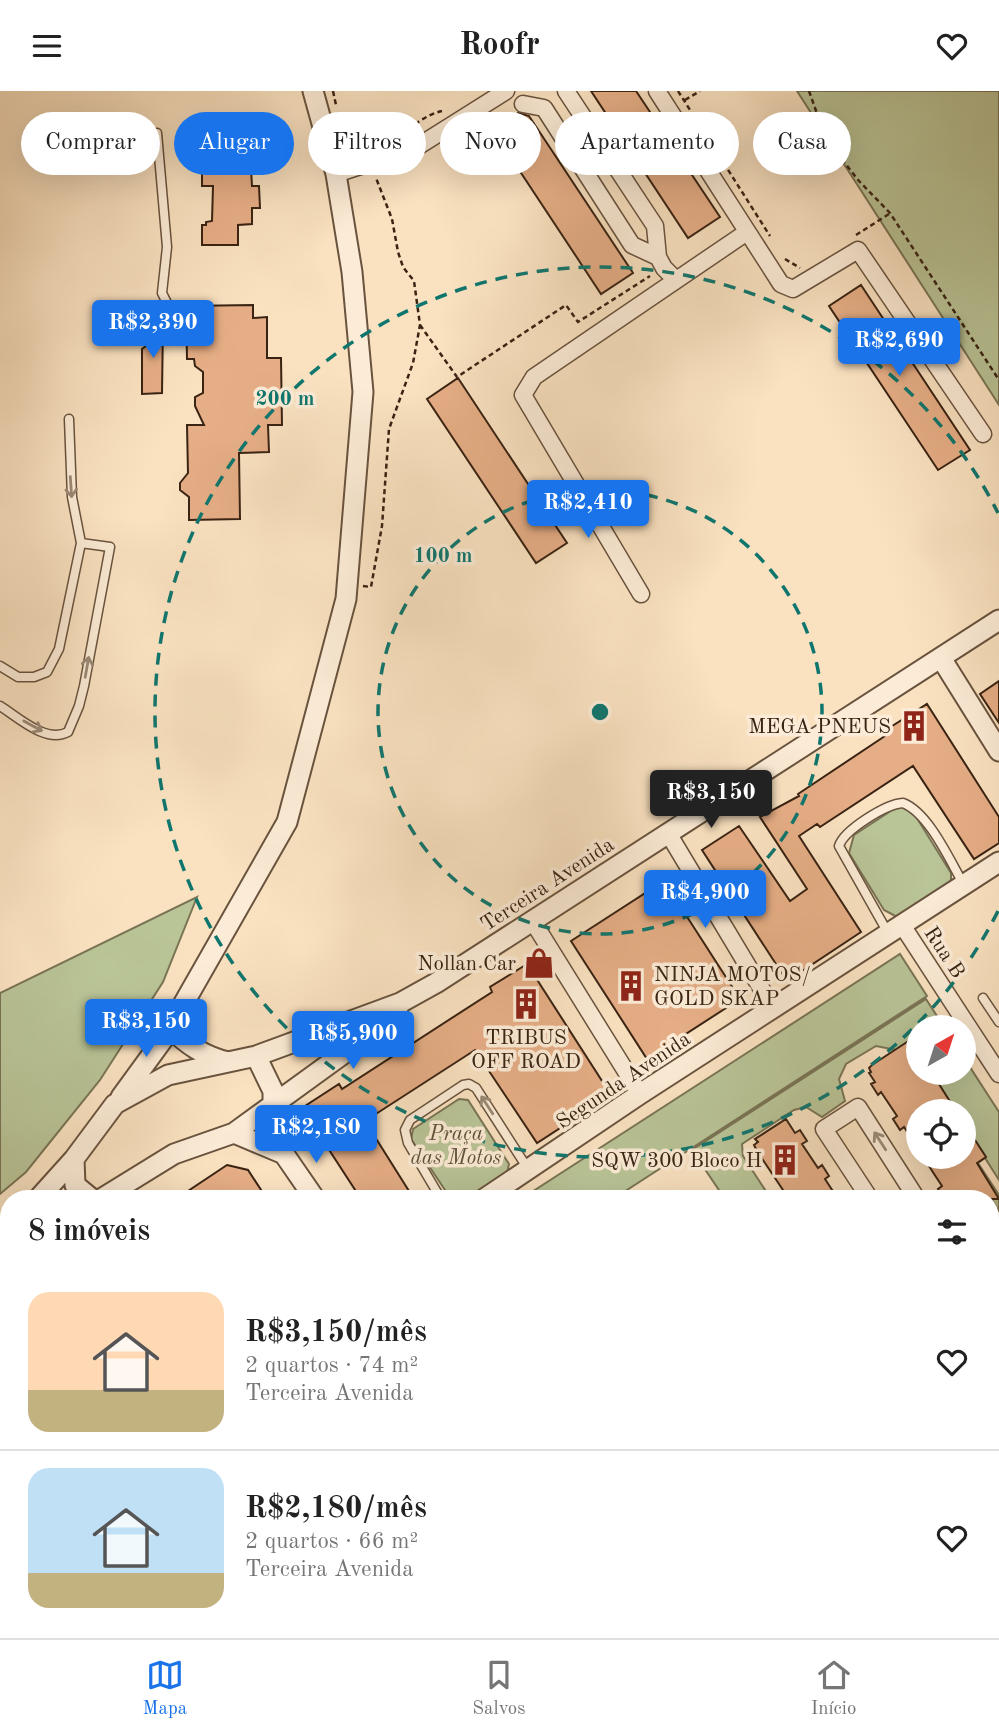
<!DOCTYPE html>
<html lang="pt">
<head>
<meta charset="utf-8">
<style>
  :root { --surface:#fff; --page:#f2f2f2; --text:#222; --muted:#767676; --line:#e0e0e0; --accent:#1a73e8 }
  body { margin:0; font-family:"Old Standard TT",serif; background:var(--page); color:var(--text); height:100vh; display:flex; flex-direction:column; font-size:26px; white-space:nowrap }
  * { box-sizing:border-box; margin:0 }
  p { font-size:23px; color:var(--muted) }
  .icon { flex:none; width:38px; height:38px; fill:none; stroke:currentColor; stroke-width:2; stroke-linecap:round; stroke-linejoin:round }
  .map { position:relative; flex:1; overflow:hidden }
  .sheet { position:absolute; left:0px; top:1099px; width:999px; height:448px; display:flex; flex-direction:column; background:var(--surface); border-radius:28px 28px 0 0; box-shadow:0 7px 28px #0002 }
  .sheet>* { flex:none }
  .banner { position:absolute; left:21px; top:21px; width:957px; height:63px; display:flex; gap:14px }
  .needle { width:46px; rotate:39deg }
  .controls { position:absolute; left:906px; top:924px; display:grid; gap:14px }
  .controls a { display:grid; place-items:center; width:70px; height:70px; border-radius:50%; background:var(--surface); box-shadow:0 7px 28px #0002; font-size:35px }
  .price { position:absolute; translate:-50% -60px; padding:0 16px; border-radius:7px; background:var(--accent); color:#fff; font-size:23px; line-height:46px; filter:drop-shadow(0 2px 4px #0008) }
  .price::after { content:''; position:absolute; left:50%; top:42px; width:21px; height:16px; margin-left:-10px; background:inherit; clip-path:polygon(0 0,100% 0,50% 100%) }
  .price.current { background:#222; color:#fff }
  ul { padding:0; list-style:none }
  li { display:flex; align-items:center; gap:21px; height:175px; padding:0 28px }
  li+li { border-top:2px solid var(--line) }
  li span { display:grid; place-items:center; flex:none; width:196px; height:140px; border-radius:21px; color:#555 }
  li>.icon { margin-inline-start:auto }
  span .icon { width:84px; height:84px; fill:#fffc; stroke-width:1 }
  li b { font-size:30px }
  h2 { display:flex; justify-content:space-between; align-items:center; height:84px; padding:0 28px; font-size:30px }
  .pill { padding:0 24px; border-radius:32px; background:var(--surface); box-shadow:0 7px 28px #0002; font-size:24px; line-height:63px }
  .pill.current { background:var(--accent); color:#fff }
  header { display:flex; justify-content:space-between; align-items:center; height:91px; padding:0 28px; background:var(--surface); font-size:32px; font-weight:800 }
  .dock { display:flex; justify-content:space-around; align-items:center; height:98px; border-top:2px solid var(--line); background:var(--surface); font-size:19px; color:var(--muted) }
  .dock a { display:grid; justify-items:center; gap:4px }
  .dock .current { color:var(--accent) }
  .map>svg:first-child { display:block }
</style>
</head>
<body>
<header><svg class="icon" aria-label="menu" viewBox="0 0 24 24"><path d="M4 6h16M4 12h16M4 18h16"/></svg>Roofr<svg class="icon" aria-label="heart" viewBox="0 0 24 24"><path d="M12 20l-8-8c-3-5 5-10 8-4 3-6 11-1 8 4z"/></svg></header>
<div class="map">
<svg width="999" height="1547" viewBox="0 0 999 1547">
  <rect width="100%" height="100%" fill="#fae2c1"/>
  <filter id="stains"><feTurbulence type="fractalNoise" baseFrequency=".00286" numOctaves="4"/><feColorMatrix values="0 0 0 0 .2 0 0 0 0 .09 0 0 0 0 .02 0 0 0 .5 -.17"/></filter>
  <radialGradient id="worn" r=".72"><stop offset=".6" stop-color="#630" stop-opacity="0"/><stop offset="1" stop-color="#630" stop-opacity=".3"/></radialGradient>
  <path fill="#b9c497" stroke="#797455" stroke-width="2" d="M797,0H999V314Z
    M900,714L915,724L951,782V793L899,827L884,819L849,762L854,744Z
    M197,806L163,891L100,989L26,1081L0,1103V902Z
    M900,863L927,905L613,1108H521Z
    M926,908L944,936H919V982H964V967L999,1021V1089L985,1067L978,1072L999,1104V1120L964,1066V1020H935L896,959L876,955L846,973L839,988L845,1010L822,1026L806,1016L794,1019L742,1053L743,1065L771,1108H725L692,1059Z
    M459,1008L468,1009L509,1073L507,1082L467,1108H451L411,1048L413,1038Z
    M991,1472L999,1485V1547H955L949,1538H990Z"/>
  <path fill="#e6ae86" stroke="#392313" stroke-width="2" d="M591,0H636L720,126L688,147Z
    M518,22L529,25L633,182L601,203L492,38Z
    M241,37L242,78H251L252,95H259L260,117H252V133L238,134V154H202V134H206V131L212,130L213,95H202V79H196V38Z
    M861,194L970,359L938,379L829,215Z
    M253,214V227L267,226V267H281L282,334H268L269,361L239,362L240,428L189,429V406L180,399V392L188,382L187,334H204L195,315V306L203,302V281L195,275L194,268H187L186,215Z
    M146,232H163L162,302L142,303V258L146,255Z
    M458,287L567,452L536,472L427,308Z
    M999,590V632L980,603Z
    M927,613L999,726V752L974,768L913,675L820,736L817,733L799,745L861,841L787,890L702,759L739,735L790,810L807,798L760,726L799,705L798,703L891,641L889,637Z
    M664,790L740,908L647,968L571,850Z
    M527,873L611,1004L537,1052L475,959L365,1030L414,1108H361L302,1017L339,993L342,998L492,901L490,896Z
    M910,949L919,962V982H932L956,1020H919V1059L904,1036L900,1039L893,1028L897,1025L881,1001L878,1004L871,993L875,991L869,982L871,981L869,977L872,974Z
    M786,1028L795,1042L800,1039L807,1050L802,1053L818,1077L822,1074L829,1085L825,1088L838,1108H789L757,1060L754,1054L758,1051L755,1048Z
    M964,1032L986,1066L977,1072L999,1108H945L938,1098L942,1095L923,1066H964Z
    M227,1074L248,1079L267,1108H176Z"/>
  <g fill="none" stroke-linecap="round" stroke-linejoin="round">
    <defs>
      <path id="service" d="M157,42L167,156L162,202L168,214L173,217
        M0,575L18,586H34L47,581L59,558L81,452L72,406L69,328
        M0,615C18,626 46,653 68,641L79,615L84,595L110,456L81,452
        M888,842L839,755C844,739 886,713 903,712C929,722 950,770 964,794
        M983,907L999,931
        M441,1108L408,1052L405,1039L410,1029L463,994L469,993L476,997L528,1078
        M342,1538L348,1547
        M389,1538L394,1547"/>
      <path id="minor" d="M566,0L655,135L658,166L664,177L676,189
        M657,0L781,193L793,198L858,159L983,343
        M523,13L544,17L632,154L658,166
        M336,83L373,71L391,69L409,61L506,0
        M641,503L523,304L534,286L747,141
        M668,742L773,917
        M532,829L640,1003
        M902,834L999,983
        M870,1108L824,1038L858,1016L917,1108
        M990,1221L992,1234L990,1239
        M990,1296L999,1309
        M575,1538L580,1547
        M615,1538L621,1547
        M111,1547L125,1538
        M185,1547L198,1538
        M441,1547L454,1538
        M747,1547L761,1538
        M816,1547L829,1538"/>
      <path id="tertiary" d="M941,567L999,660
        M169,936C188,954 203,965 228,971
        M256,965L273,1000V1012
        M121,1006L164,947L287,731L346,508L363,301L352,181L336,83L313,0
        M262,1023L284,1063L315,1108
        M234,1042L284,1063
        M74,1068L75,1094L92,1108
        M38,1108L74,1068L115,1013L168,984L256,965L400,912L436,892L999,529
        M101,1108L174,1063L234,1042L383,934L400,913
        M484,1108L640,1003L999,771
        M0,1152L9,1136
        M0,1174L9,1168
        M0,1425L9,1419"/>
    </defs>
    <use href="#service" stroke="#69533e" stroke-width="11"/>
    <use href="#minor" stroke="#69533e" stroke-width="19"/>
    <use href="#tertiary" stroke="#69533e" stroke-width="23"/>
    <path stroke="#392313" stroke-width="2.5" stroke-dasharray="5 3.5" stroke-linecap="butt" d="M333,0L336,14
      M678,0L770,145
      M809,0L826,48L859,90L890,122L999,289
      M685,9L700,0
      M342,37L350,53L360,58
      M395,49C409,38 424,24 442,20
      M856,144L889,123
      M785,168L800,177
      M420,234L457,286L566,214L578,231L650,185
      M363,495L371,496L382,435L389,338L413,272L420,234L414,190L403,176L398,161L392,128L376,87
      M0,1202L9,1195"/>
    <use href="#service" stroke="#fcecd7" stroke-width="8"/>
    <use href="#minor" stroke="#fcecd7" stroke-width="16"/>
    <use href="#tertiary" stroke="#fcecd7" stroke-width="19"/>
  </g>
  <defs><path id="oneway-shaft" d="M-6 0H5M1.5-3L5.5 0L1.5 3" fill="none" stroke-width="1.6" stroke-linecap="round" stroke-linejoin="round" transform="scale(1.75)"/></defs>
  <g stroke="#9a8875">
    <use href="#oneway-shaft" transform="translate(71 396) rotate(86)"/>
    <use href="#oneway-shaft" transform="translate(87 576) rotate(-80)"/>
    <use href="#oneway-shaft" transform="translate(33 635) rotate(29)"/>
    <use href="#oneway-shaft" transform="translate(487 1014) rotate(-123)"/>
    <use href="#oneway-shaft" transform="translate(880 1050) rotate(-123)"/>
  </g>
  <g fill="none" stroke="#0f766e" stroke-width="3.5" stroke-dasharray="12 9">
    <circle cx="600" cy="621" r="222"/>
    <path d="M998 820A445 445 0 1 1 998 422"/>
  </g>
  <defs>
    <symbol id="building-bare" viewBox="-9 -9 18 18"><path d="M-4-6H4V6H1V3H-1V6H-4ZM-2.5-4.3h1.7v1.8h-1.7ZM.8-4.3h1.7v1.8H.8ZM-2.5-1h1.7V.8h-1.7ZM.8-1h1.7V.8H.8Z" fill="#8f2418" stroke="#fcecd7" stroke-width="2.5" paint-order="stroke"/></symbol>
    <symbol id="shop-bare" viewBox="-9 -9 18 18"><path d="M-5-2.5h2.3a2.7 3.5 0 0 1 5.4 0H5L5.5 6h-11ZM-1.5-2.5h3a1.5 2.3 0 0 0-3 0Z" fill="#8f2418" stroke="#fcecd7" stroke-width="2.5" paint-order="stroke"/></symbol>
  </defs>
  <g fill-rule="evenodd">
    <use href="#building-bare" x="892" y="613" width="44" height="44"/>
    <use href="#shop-bare" x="517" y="850" width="44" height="44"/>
    <use href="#building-bare" x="609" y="873" width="44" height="44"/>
    <use href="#building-bare" x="504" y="891" width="44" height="44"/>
    <use href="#building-bare" x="763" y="1047" width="44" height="44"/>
  </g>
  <g text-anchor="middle" stroke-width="7" stroke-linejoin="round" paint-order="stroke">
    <g font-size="21" fill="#392313" stroke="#fcecd7" text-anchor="end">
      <text x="891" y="642">MEGA PNEUS</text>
      <text x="516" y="879">Nollan Car</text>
      <text x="654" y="890" text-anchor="start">NINJA MOTOS/<tspan x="654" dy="24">GOLD SKAP</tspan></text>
      <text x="526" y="953" text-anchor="middle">TRIBUS<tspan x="526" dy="24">OFF ROAD</tspan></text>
      <text x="762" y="1076">SQW 300 Bloco H</text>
    </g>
    <g font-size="21" fill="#392313" stroke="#fcecd7">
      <text transform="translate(547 793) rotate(-33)" y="7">Terceira Avenida</text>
      <text transform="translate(945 861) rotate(57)" y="7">Rua B</text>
      <text transform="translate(623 989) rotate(-34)" y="7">Segunda Avenida</text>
    </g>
    <g font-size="21" font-style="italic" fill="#5f533b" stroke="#fcecd7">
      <text x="456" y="1049">Praça<tspan x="456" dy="24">das Motos</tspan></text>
    </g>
  </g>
  <circle cx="600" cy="621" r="10" fill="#0f766e" stroke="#fcecd7" stroke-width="3.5"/>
  <g font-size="21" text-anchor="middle" font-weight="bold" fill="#0f766e" stroke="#fcecd7" stroke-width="7" stroke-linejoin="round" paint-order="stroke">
    <text x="285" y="314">200 m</text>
    <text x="443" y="471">100 m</text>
  </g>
  <rect width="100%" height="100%" filter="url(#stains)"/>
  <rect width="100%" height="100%" fill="url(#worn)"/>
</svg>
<div class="controls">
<a><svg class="needle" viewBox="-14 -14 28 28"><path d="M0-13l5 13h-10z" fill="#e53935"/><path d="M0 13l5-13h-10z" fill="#767676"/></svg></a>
<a><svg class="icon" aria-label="locate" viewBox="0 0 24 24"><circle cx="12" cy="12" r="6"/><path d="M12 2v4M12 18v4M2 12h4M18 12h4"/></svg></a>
</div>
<b class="price" style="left:153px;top:269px">R$2,390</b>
<b class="price" style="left:899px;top:287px">R$2,690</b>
<b class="price" style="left:588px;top:449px">R$2,410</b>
<b class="price current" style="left:711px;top:739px">R$3,150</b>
<b class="price" style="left:705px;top:839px">R$4,900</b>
<b class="price" style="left:146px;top:968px">R$3,150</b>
<b class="price" style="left:353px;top:980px">R$5,900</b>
<b class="price" style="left:316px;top:1074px">R$2,180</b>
<div class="banner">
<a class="pill">Comprar</a>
<a class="pill current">Alugar</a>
<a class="pill">Filtros</a>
<a class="pill">Novo</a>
<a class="pill">Apartamento</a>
<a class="pill">Casa</a>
</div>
<section class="sheet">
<h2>8 imóveis<svg class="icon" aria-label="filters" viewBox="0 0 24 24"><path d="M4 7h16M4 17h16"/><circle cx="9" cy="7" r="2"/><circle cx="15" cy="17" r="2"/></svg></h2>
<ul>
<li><span style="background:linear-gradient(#ffd9b3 70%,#c2b280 0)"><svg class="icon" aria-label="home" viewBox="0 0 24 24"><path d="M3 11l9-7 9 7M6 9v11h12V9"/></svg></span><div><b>R$3,150/mês</b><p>2 quartos · 74 m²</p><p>Terceira Avenida</p></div><svg class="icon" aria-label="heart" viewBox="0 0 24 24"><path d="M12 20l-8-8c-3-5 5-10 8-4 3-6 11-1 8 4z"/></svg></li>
<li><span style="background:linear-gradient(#bfe0f5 75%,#c2b280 0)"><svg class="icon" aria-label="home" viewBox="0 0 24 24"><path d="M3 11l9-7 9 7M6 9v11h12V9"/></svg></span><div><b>R$2,180/mês</b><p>2 quartos · 66 m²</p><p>Terceira Avenida</p></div><svg class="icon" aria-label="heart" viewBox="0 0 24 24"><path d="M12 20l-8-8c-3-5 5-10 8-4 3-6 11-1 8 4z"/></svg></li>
</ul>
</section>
</div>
<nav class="dock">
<a class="current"><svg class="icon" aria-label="map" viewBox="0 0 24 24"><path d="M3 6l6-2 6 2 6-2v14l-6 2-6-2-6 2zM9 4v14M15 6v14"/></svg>Mapa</a>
<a><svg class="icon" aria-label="saved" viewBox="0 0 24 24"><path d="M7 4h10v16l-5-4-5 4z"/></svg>Salvos</a>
<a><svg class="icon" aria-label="home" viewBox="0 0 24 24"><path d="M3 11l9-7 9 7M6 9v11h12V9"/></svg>Início</a>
</nav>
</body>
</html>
